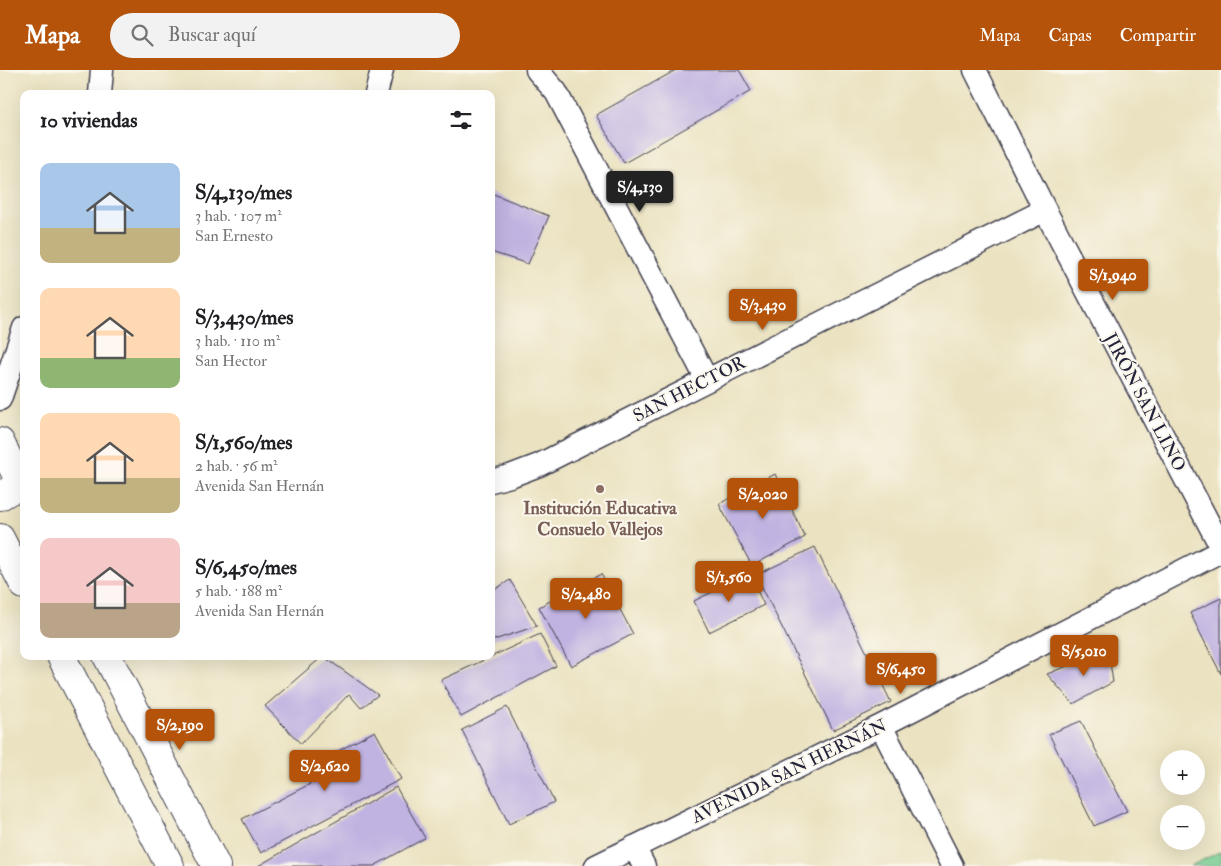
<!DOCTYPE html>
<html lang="es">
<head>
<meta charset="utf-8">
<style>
  :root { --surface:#fff; --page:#f2f2f2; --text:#202124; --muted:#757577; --accent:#b45309 }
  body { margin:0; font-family:"IM FELL Double Pica",serif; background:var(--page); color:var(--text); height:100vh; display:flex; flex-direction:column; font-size:19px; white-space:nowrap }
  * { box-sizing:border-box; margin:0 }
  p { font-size:16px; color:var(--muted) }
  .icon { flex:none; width:28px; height:28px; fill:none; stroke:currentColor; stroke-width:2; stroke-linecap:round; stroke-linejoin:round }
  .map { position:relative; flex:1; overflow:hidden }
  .details { position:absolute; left:20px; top:20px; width:475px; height:570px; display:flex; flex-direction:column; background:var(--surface); border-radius:10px; box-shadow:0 5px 20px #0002 }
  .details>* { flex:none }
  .controls { position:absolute; left:1160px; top:680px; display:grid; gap:10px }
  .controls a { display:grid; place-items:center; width:45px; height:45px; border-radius:50%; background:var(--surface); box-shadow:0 5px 20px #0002; font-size:25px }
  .price { position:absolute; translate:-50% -42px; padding:0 11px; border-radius:5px; background:var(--accent); color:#fff; font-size:16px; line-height:32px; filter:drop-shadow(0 1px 2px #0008) }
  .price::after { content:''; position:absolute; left:50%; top:30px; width:15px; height:11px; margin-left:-8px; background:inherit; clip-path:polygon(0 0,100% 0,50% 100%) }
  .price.active { background:#222; color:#fff }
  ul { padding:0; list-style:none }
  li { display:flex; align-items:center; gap:15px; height:125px; padding:0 20px }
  li span { display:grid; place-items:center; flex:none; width:140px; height:100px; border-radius:10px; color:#555 }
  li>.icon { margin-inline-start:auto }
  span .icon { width:60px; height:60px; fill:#fffc; stroke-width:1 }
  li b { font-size:21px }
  h2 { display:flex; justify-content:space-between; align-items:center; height:60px; padding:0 20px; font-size:21px }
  header { display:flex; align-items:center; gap:30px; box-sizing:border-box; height:70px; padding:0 25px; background:var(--accent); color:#fff }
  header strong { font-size:24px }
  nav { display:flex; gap:28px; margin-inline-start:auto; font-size:18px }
  .search { width:350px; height:45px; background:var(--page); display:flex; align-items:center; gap:12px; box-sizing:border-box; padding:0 18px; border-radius:28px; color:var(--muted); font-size:19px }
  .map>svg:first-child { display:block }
</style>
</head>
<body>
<header>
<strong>Mapa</strong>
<div class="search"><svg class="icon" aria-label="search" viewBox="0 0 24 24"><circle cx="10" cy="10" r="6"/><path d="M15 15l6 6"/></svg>Buscar aquí</div>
<nav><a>Mapa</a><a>Capas</a><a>Compartir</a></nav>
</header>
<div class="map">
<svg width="1221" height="796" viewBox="0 0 1221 796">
  <rect width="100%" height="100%" fill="#fbf7ec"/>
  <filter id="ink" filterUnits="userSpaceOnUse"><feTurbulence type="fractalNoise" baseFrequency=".02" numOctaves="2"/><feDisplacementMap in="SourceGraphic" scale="10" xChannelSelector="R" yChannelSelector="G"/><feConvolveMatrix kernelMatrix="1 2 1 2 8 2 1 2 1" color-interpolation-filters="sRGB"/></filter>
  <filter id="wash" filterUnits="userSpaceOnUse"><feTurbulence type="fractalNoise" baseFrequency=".0096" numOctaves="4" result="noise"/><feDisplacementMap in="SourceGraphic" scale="20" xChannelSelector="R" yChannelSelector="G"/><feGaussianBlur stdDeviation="1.12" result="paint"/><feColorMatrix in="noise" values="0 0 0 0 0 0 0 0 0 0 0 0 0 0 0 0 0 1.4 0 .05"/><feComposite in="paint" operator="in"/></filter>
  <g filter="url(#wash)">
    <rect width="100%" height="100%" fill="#eae2c0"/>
    <path fill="#77cc90" stroke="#4c7766" d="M1221,781V796H1190Z"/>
    <g id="blocks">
      <path fill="#c1b3e1" d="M676,0H739L751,21L624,93L596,45Z
        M491,123L549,146L528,194L491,182Z
        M775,404L805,467L752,496L719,434Z
        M815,477L891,632L833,660L756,505Z
        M601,504L633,564L571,596L539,537Z
        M749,504L764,535L709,562L694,531Z
        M510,510L537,556L491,571V522Z
        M1221,528V604L1190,543Z
        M540,564L556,596L461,647L441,610Z
        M1108,580L1113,612L1073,634L1047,604Z
        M323,586L378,625L361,638L349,624L301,674L265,636Z
        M507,637L554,732L509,754L462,660Z
        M1081,651L1127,741L1094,756L1049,664Z
        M375,661L401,709L261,783L242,749L310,714L303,700Z
        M396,717L425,768L374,796H258Z"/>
    </g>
  </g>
  <g filter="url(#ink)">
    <use href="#blocks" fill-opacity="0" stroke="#403f4f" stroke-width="1"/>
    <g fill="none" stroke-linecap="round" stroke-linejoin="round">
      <defs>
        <path id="street" d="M537,0L556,22L707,310
          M975,0L1045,140L1221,477
          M100,24L102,0
          M376,24L382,0
          M0,329L24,258
          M491,411L510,406L539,395L1045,140
          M881,656L952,796
          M634,777L644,796
          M596,796L881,656L1221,481"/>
        <path id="secondary" d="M0,372L24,420
          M0,426L21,414
          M0,468L24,515
          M61,586L170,796
          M107,586L216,796"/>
      </defs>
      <use href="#street" stroke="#403f4f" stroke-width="25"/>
      <use href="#secondary" stroke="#403f4f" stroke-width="30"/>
      <use href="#street" stroke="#fff" stroke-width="22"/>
      <use href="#secondary" stroke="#fff" stroke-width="28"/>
    </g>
  </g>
  <circle fill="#8d6e63" stroke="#fbf7ec" stroke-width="2" cx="600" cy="419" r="5"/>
  <g text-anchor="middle" stroke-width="4" stroke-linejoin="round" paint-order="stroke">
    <g font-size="18" fill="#22223b" stroke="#fbf7ec">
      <text transform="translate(689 319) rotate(-27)" y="6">SAN HECTOR</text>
      <text transform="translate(1145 332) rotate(62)" y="6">JIRÓN SAN LINO</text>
      <text transform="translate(789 701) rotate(-26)" y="6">AVENIDA SAN HERNÁN</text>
    </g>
    <g font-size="18" font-weight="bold" fill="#785e54" stroke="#fbf7ec">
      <text x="600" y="444">Institución Educativa<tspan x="600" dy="21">Consuelo Vallejos</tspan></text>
    </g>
  </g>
</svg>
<div class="controls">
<a>+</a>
<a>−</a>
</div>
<b class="price active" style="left:640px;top:143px">S/4,130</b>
<b class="price" style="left:1113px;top:231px">S/1,940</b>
<b class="price" style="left:763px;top:261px">S/3,430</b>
<b class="price" style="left:763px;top:450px">S/2,020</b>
<b class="price" style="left:729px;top:533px">S/1,560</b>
<b class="price" style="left:586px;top:550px">S/2,480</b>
<b class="price" style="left:1084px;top:607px">S/5,010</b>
<b class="price" style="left:901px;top:625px">S/6,450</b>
<b class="price" style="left:180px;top:681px">S/2,190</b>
<b class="price" style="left:325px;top:722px">S/2,620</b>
<section class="details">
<h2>10 viviendas<svg class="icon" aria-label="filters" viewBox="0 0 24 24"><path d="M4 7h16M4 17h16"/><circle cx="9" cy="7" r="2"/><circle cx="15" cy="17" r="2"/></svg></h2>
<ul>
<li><span style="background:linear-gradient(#a9c7e8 65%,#c2b280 0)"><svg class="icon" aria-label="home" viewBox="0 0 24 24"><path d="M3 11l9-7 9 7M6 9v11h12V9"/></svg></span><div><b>S/4,130/mes</b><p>3 hab. · 107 m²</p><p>San Ernesto</p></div></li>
<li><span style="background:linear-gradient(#ffd9b3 70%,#8fb573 0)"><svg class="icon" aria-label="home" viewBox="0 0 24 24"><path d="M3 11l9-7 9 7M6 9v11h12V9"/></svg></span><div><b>S/3,430/mes</b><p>3 hab. · 110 m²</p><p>San Hector</p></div></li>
<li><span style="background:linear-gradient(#ffd9b3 65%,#c2b280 0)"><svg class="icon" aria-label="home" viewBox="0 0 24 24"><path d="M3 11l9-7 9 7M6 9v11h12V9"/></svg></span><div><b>S/1,560/mes</b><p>2 hab. · 56 m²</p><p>Avenida San Hernán</p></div></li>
<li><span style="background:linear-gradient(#f6c9c9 65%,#b9a48a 0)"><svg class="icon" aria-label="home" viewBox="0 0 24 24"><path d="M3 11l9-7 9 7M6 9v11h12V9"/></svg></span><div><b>S/6,450/mes</b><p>5 hab. · 188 m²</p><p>Avenida San Hernán</p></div></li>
</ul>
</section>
</div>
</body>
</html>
